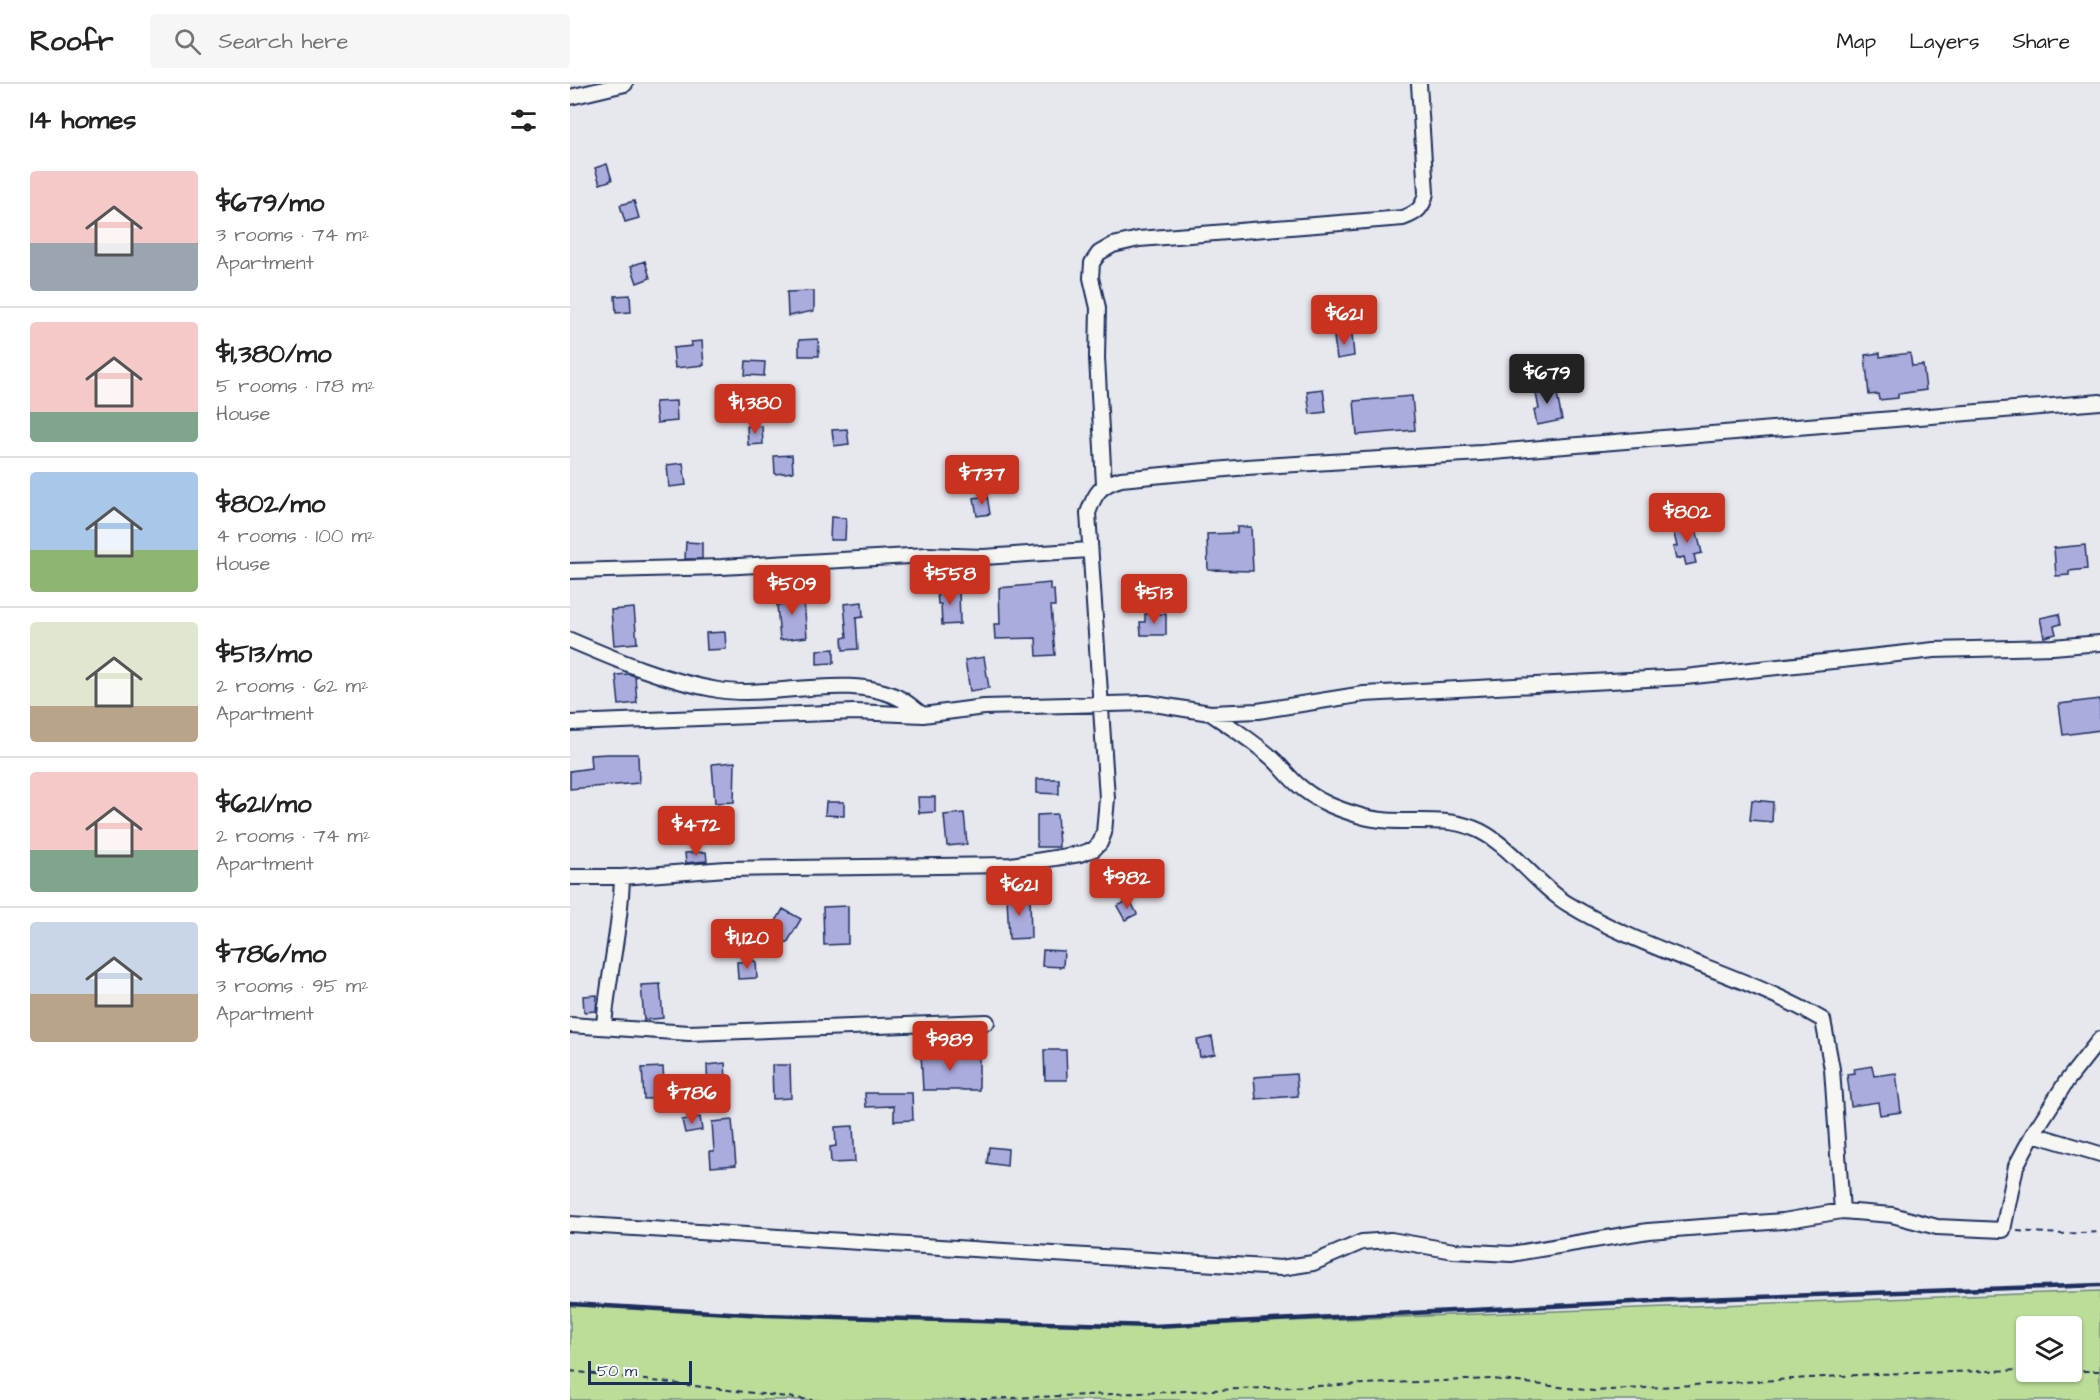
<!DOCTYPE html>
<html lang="en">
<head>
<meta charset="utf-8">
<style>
  :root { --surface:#fff; --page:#f6f6f6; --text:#222; --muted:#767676; --line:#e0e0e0; --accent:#c8321e }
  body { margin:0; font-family:"Architects Daughter",sans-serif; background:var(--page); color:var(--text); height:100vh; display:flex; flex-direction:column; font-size:22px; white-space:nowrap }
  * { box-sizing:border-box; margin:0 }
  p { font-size:20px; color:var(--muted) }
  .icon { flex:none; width:33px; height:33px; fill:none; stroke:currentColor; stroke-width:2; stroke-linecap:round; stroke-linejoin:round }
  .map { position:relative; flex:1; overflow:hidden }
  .details { display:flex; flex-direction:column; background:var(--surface); width:570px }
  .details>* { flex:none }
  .fabs { position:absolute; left:1446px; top:1232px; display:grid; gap:12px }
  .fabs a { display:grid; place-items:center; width:66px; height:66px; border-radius:6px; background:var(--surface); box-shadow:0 2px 4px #0004; font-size:30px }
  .scale { position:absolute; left:18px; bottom:15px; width:104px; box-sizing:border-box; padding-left:6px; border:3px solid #1b2f5e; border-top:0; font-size:16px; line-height:21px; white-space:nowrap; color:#1b2f5e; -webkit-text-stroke:4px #f6f6f2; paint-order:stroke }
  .price { position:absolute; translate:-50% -51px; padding:0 14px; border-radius:6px; background:var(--accent); color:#fff; font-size:20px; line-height:39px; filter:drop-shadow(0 2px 3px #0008) }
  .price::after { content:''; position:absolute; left:50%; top:36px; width:18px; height:14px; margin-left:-9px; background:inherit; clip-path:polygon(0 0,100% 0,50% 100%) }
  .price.active { background:#222; color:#fff }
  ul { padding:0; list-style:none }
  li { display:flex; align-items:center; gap:18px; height:150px; padding:0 30px }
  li+li { border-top:2px solid var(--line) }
  li span { display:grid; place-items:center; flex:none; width:168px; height:120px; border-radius:6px; color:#555 }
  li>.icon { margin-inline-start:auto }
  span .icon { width:72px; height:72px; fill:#fffc; stroke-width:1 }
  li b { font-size:26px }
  h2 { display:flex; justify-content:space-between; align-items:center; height:72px; padding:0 30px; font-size:26px }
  header { display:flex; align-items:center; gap:36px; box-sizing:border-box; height:84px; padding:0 30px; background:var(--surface); border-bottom:2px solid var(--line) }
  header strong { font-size:28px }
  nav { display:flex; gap:33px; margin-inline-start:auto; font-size:21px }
  .search { width:420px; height:54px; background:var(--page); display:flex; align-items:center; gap:15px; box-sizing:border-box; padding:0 21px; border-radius:6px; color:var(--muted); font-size:22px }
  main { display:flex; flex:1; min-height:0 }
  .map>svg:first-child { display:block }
</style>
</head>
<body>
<header>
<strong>Roofr</strong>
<div class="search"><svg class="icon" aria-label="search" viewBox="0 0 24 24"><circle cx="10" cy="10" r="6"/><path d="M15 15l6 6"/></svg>Search here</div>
<nav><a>Map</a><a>Layers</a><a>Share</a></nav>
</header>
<main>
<section class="details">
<h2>14 homes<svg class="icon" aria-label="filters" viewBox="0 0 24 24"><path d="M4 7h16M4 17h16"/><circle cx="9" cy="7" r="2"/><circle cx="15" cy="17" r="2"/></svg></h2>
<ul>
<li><span style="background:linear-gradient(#f6c9c9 60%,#9aa5b1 0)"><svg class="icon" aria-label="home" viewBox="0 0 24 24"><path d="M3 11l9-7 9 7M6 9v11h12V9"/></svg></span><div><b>$679/mo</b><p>3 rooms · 74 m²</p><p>Apartment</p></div></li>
<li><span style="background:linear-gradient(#f6c9c9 75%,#7fa58c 0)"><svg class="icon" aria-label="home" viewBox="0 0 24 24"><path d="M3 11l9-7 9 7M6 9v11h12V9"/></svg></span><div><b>$1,380/mo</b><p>5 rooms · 178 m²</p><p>House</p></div></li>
<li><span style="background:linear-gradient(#a9c7e8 65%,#8fb573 0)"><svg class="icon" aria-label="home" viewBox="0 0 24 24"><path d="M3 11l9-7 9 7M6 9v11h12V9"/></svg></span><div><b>$802/mo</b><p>4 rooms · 100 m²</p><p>House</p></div></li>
<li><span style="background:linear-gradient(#dfe7d0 70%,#b9a48a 0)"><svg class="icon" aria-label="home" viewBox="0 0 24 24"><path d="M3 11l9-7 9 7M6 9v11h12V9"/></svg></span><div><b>$513/mo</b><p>2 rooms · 62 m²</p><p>Apartment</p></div></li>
<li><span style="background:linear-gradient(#f6c9c9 65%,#7fa58c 0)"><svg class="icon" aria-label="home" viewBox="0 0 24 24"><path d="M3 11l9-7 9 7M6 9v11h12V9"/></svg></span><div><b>$621/mo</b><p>2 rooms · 74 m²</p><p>Apartment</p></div></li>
<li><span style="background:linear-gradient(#c9d6e8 60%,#b9a48a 0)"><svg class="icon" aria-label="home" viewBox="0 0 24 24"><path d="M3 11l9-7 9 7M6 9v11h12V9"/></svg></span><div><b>$786/mo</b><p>3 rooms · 95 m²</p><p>Apartment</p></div></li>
</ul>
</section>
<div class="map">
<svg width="1530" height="1316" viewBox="0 0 1530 1316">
  <rect width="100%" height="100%" fill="#e7e7ee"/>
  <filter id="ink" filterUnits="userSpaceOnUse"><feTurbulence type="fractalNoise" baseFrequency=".0167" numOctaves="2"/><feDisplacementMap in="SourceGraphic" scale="12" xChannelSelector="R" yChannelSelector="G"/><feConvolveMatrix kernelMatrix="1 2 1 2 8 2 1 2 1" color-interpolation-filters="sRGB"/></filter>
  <g filter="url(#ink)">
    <path fill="#bbdd97" stroke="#6b867a" stroke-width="1.5" fill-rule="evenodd" d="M1530,1207V1316H0V1220L195,1231L585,1242ZM1456,1242H1502V1287H1456Z"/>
    <path fill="#abacde" stroke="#1b2f5e" stroke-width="1.5" d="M37,80L42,96L30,100L25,84Z
      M64,117L69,134L55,138L50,121Z
      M75,177L80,194L67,199L61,182Z
      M244,207V227L218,232L217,208Z
      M60,211L61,228L46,229L45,212Z
      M782,250L784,272L767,275L764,253Z
      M248,255L249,272H229V256Z
      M132,257L134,281L105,284L103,264L122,262L121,258Z
      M1310,269V273L1340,269L1342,282L1353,281L1356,306L1328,310V314L1309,316L1308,310L1299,311L1295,271Z
      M176,277L195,278L194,292L175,291Z
      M985,300L992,336L967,341L964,326L969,325L965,304Z
      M753,305L756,328L740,330L737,307Z
      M842,312L845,346L787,351L784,317Z
      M106,317L107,337L87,339L85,318Z
      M177,342H192L193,360L178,361Z
      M277,345L279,360L264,362L262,346Z
      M222,371L223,388L205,390L204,372Z
      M113,379L116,401L99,403L97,381Z
      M417,412L420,430L407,432L404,414Z
      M261,433L276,434L275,456H260Z
      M1125,441L1132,469L1124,471L1126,479L1116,481L1114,473L1106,475L1103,463L1107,462L1103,446Z
      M667,443H681L683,487L638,486L637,450L667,449Z
      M116,458L132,459V475H115Z
      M1515,461L1517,485L1499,487V491L1486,492L1484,464Z
      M480,499V506H484L485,522H481L485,571L467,572L466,554L425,555L424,540H430L429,504Z
      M233,505L237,553L210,556L207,521L214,520L213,507Z
      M389,505L390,540L372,541L371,520H368L367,506Z
      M292,518L293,533L286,534L288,565L273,566L272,554L277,553L274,520Z
      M64,524L67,559L44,561L41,526Z
      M575,530H596V551H571L570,538H575Z
      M1489,530L1491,540L1484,542L1486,550L1474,553L1470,534Z
      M155,548L156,565L137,566L136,549Z
      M264,565V579L247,580V566Z
      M414,573L419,604L400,607L395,576Z
      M59,590L65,592L67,619L49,621L46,591Z
      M1530,615V646L1493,651L1489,620Z
      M38,670H68L69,699L0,705V687L21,684L20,671Z
      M165,678L164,718L145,719L142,680Z
      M467,695H489V710L467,709Z
      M348,713H365V728L349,729Z
      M1182,716L1203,718L1202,738L1180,736Z
      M256,718H274V732L255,731Z
      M394,729L397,760L377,762L374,731Z
      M487,730L489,763H467V731Z
      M136,768L137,777L116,779L115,769Z
      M460,812L461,854L439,855L437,813Z
      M560,816L567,830L555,836L547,822Z
      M278,822V860L254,861L253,823Z
      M213,825L231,835L217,859L199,849Z
      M473,866L494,867L493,883L472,882Z
      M186,877L187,894L168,895L167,878Z
      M90,900L93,934L74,936L71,901Z
      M27,911L26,927L14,928L13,912Z
      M642,953L645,970L630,973L627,956Z
      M474,966H496L497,996H475Z
      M373,968L409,971V1006H353L351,970Z
      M155,979L157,1010L138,1011L137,981Z
      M202,981H220L221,1014L203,1015Z
      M1302,982L1304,992L1326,989L1331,1028L1310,1031L1308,1018L1281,1022L1277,990L1285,989L1284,985Z
      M93,983L95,1014L74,1015L72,984Z
      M726,990L728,1012L686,1015L684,993Z
      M295,1009H342L343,1036L324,1037V1022L296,1023Z
      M130,1033L132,1046L115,1049L112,1036Z
      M162,1036L166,1081L141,1083L140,1067H144L142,1038Z
      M283,1042L285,1078L261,1079L260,1063L266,1062L265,1043Z
      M419,1063L438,1065L437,1082L417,1079Z"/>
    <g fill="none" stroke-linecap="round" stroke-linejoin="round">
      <defs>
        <path id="street" d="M0,13L55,0
          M534,400L527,274L528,224L521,194L522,179L529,169L543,161L569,155L833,134C847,129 853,124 856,109L849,0
          M0,487L152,483L357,471L414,473L519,466
          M0,556C49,577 96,597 148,606C204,615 280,588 331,615C339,620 346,626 353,631
          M640,629C661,643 683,657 702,674C711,682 718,692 727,700C746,717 767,725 791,732C827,743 868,730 903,744C938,757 965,800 998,820C1078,869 1172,889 1253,936L1262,985L1272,1127
          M0,639L285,628L353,631L414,623L578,619L640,629L688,627L794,610L1115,593L1364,566L1483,563L1530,559
          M0,793H52L156,785L441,781L510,770L524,765L530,759L534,749L537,714L518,429C525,409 530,401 551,395L677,383L911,369L1530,318
          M0,941L119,949L417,938
          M34,942C38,891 51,844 52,793
          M1463,1050L1496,998L1530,955
          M0,1140L711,1184L743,1179L792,1158L821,1156L884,1167L941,1170L1078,1147L1213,1137L1272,1127L1322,1131L1367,1143L1433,1146L1446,1082L1463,1050L1530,1070"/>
      </defs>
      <use href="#street" stroke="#1b2f5e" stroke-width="18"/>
      <path stroke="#1b2f5e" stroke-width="2" stroke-dasharray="6 4.5" stroke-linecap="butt" d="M1447,1147L1491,1150L1530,1148
        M0,1287L242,1316
        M1502,1287H1530
        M390,1316L922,1295L1024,1307L1305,1290L1456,1286"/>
      <use href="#street" stroke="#f6f6f2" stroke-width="14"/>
      <path stroke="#1b2f5e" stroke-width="4.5" d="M0,1220L195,1231L585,1242L1103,1216L1530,1201"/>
    </g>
  </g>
</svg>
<div class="fabs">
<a><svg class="icon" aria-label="layers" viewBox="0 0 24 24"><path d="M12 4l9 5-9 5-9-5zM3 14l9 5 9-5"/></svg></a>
</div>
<div class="scale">50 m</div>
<b class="price" style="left:774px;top:262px">$621</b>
<b class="price active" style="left:977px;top:321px">$679</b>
<b class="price" style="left:185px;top:351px">$1,380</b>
<b class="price" style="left:412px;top:422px">$737</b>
<b class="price" style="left:1117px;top:460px">$802</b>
<b class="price" style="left:380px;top:522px">$558</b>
<b class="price" style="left:222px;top:532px">$509</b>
<b class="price" style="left:584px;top:541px">$513</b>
<b class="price" style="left:126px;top:773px">$472</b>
<b class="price" style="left:557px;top:826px">$982</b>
<b class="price" style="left:449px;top:833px">$621</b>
<b class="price" style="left:177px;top:886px">$1,120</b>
<b class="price" style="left:380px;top:988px">$989</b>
<b class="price" style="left:122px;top:1041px">$786</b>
</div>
</main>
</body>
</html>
